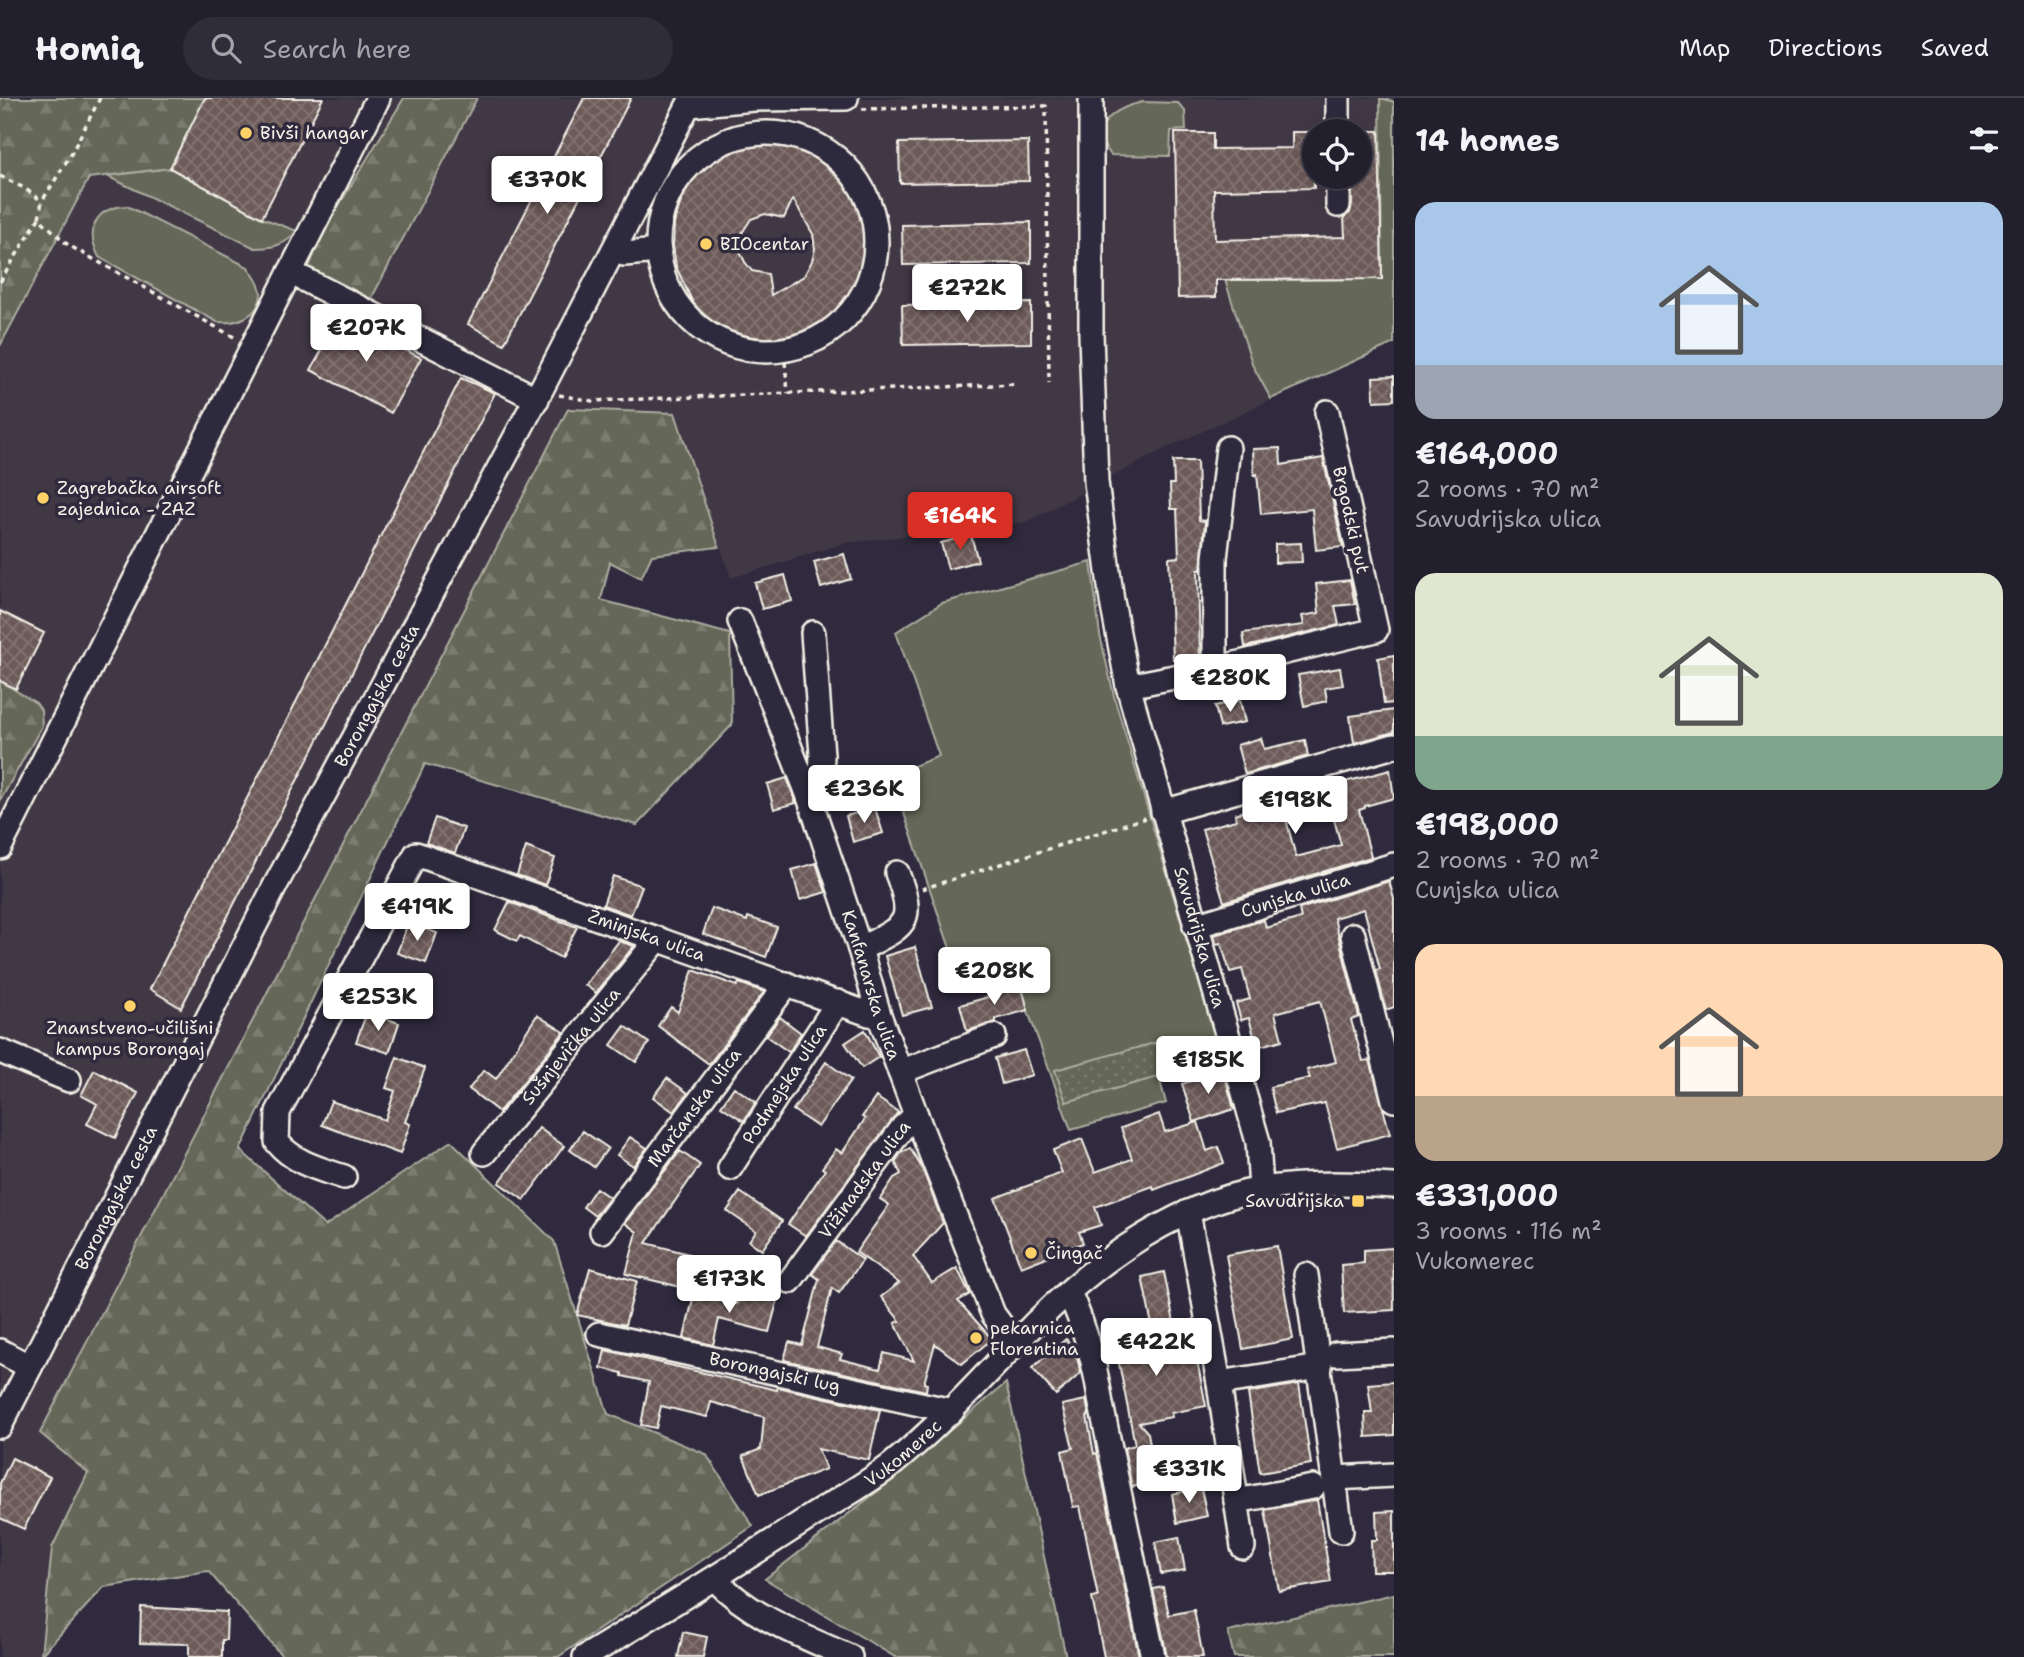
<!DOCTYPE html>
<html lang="en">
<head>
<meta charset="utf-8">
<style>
  :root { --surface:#23202e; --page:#2f2d3a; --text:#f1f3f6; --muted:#a3a3aa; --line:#403e4a; --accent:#d93025 }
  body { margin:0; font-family:"Shantell Sans",sans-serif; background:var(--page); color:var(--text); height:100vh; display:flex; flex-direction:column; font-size:26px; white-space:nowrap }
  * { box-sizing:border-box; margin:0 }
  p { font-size:23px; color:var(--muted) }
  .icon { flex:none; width:38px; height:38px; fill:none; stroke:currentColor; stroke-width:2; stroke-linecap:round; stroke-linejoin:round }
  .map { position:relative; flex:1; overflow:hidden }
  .details { display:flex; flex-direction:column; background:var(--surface); width:630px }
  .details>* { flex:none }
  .buttons { position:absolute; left:1302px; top:21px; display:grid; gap:14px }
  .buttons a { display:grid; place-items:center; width:70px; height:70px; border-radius:50%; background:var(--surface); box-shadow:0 7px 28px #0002,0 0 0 2px var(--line); font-size:35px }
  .price { position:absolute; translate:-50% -60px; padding:0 16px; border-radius:7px; background:#fff; color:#222; font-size:23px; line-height:46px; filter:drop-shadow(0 2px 4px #0008) }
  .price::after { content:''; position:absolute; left:50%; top:42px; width:21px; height:16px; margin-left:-10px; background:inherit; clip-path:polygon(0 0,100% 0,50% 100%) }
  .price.current { background:var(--accent); color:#fff }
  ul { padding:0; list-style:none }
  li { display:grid; align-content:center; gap:14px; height:371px; padding:0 21px }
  li span { display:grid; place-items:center; height:217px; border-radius:21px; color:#555 }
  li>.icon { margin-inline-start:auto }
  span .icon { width:126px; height:126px; fill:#fffc; stroke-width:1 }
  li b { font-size:30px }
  h2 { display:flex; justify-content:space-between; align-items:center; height:84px; padding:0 21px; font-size:30px }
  header { display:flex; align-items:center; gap:42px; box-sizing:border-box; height:98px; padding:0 35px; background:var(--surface); border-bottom:2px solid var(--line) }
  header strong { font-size:33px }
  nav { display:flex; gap:38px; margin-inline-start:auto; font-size:24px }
  .search { width:490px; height:63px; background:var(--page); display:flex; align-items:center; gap:18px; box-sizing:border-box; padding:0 24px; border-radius:38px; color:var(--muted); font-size:26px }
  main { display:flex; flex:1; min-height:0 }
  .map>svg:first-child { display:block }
</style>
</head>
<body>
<header>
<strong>Homiq</strong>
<div class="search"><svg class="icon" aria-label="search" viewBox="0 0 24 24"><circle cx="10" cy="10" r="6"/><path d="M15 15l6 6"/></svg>Search here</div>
<nav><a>Map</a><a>Directions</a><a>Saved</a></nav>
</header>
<main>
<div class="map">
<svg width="1394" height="1559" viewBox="0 0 1394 1559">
  <defs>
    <pattern id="forest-firs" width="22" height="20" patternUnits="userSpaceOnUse" patternTransform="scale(1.75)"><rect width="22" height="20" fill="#656759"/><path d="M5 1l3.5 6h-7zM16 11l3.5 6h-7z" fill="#7c7d71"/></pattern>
    <pattern id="park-dots" width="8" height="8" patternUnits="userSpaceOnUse" patternTransform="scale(1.75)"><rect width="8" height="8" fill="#656759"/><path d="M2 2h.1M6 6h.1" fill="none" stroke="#7c7d71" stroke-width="1.8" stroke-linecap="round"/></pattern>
    <pattern id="building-cross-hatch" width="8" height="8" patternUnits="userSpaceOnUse" patternTransform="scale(1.75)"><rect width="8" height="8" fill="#6c5a59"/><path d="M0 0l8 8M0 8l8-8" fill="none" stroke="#827271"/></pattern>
  </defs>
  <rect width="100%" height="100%" fill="#2f2a3d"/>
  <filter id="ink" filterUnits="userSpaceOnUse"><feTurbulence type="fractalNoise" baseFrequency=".0143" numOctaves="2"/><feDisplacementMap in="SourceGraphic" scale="14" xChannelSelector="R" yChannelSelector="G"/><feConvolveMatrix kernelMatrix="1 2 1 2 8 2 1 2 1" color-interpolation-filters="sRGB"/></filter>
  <g filter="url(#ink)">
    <path fill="#413845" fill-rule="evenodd" d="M0,0H1394V245L1160,353L1027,424L845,445L731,480L675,315L568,311L40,1335L88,1375L52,1450L41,1559H0ZM1314,33H1360V79H1314Z"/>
    <path fill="#656759" stroke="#acaca0" stroke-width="2" d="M1380,0L1394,4V245L1271,301L1253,268L1225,182L1382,181Z
      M1143,4L1178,5L1185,13L1186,32L1171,33L1170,58L1111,57C1086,28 1115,10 1143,4Z
      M170,70L262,120L297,133C286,147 273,150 255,150L107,78Z
      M127,108L248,169C253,177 261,186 261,195C260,219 236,226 217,224L99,159C85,132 95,109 127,108Z
      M1091,464L1100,537L1115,602L1222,961L1159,979L1166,1005L1071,1032L1009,861L958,874L891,677L939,658L896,534L942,505Z"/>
    <path fill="url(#forest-firs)" stroke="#acaca0" stroke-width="2" d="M0,0H205L170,70L89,80L0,248Z
      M404,0H477L369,205L309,169L324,132Z
      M568,311L675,315L719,449L652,457L641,480L610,464L601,502L730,536L732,627L637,727L425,666L240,1052L325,1128L451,1043L554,1143L608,1316L706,1356L753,1428L558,1559H283L208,1473L104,1489L41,1557L52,1450L88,1375L40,1335Z
      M0,583L36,605L41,612L42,628L0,703Z
      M1006,1285L1066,1559H895L765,1481L883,1389Z
      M1394,1496V1559H1234L1228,1534Z"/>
    <path fill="url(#park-dots)" stroke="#acaca0" stroke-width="2" d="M1184,937L1195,969L1066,1004L1055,972Z"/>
    <path fill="url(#building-cross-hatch)" stroke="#f4f1e8" stroke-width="2" fill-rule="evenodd" d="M205,0H323L262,120L170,70Z
      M584,0H631L504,246L468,226Z
      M1360,33H1379L1382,181L1216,182V199L1178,200L1175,35H1213V51L1292,50V34H1314V90L1214,92L1215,142L1345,139L1344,119L1350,115L1352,107V79H1360Z
      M1028,43L1029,83L900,85L899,45Z
      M758,45H783L803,49L821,58L845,82L860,109L865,123L866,160L857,196L847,211L832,225L799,244L779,247L759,245L722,232L706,220L693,205L676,169L673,148L674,126L680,106L689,87L703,70L720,57L739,47ZM793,101L813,136L815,151L812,163L804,178L771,197L768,176L752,173L745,164L740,154V138L751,121L765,116L784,120Z
      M1031,124V165L903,167L902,127Z
      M1031,205V245L903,247L902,207Z
      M341,217L421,260L391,315L311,272Z
      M1394,278V302L1374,303L1373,279Z
      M461,280L495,295L181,910L150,891Z
      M1280,350L1281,367L1323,360L1343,449L1316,452L1312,411L1261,416L1257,376L1254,377L1253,351Z
      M1173,363H1197L1199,422L1205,423L1201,472H1198L1200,560L1173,561L1169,460L1179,459L1177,411H1171L1170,386H1174Z
      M971,437L978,463L948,471L941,445Z
      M1301,445L1302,464L1275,465V446Z
      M844,456L851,481L821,490L814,464Z
      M785,477L792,503L762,511L755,485Z
      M1350,482L1355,506L1335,508L1339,527L1245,549L1243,535L1304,527L1302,518L1319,515L1316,486Z
      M0,513L44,535L16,591L0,583Z
      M1394,557V605L1384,606L1378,560Z
      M1340,570L1343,587L1325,590L1327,603L1304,608L1298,577Z
      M1240,602L1245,624L1220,629L1215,608Z
      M1394,612V634L1354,645L1350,618Z
      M1261,640L1264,651L1305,642L1308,658L1245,676L1237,647Z
      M1390,672L1394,700L1365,708V710L1359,712L1371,759L1224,804L1202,731L1236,722L1235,716L1294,698L1293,691L1314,685L1315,692ZM1332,714L1341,747L1296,759L1287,725Z
      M787,680L796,705L774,711L767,686Z
      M875,710L883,735L853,744L846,718Z
      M435,720L464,730L455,755L426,745Z
      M526,749L555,760L545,787L517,777Z
      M816,765L826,794L800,802L792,772Z
      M613,778L642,788L631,817L603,807Z
      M1389,783L1394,801V909L1386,912L1376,872L1380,871L1364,811L1334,820L1359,919L1351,922L1363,963L1370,962L1390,1036L1337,1050L1325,1005L1276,1015L1270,989L1310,980L1307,972L1336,964L1320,903L1275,915L1282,942L1257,949L1249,920L1241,922L1236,905L1250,901L1242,871L1230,874L1221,845L1216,846L1214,837L1264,822L1266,830L1301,820L1299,811Z
      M509,804L577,829L561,860L520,838L517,843L495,832Z
      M712,810L747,823L748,819L777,829L766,859L703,836Z
      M408,825L437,835L426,865L397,855Z
      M619,843L634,848L596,895L585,887Z
      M915,849L932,909L902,917L885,858Z
      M693,872L737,888L739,885L764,894L709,966L658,928L671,909L678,914Z
      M1021,886L1028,912L996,921V924L967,933L960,907L992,898L991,895Z
      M367,914L399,925L389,955L356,944Z
      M537,917L564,934L499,1014L469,991L484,972L496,981Z
      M780,919L801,935L789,954L766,938Z
      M625,928L649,945L636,964L611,947Z
      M865,932L879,959L862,970L845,945Z
      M1024,952L1032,977L1002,986L995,960Z
      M397,959L425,970L405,1024L410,1026L400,1056L322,1027L331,1003L385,1022L395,993L386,990Z
      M826,964L851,982L818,1029L793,1012Z
      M94,972L138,995L115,1040L87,1026L97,1006L81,997Z
      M1223,972L1234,1011L1194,1024L1182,986Z
      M667,980L688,995L674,1014L653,999Z
      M734,989L756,1004L744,1023L721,1008Z
      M876,999L898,1014L806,1138L788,1126L825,1072L822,1070L836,1051L842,1055L865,1021L862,1019Z
      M1159,1016L1165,1034L1198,1024L1207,1053L1218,1049L1224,1065L1154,1092L1153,1088L1095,1109L1101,1127L1079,1134L1083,1145L1021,1169L995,1100L1062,1075L1053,1052L1082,1041L1095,1074L1132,1061L1121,1030Z
      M539,1030L564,1048L524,1102L499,1085Z
      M583,1033L608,1050L594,1069L570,1052Z
      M630,1039L647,1050L633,1068L617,1057Z
      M910,1050L922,1070L943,1125L913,1158L932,1185L957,1170L970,1196L958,1203L992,1241L962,1266L935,1246L924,1285L927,1286L926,1293L784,1262L789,1244L802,1247L819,1181L812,1176L836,1143L863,1162L839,1195L832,1190L817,1249L842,1256L840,1261L880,1271L884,1255L914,1263L895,1225L900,1223L881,1199L899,1185L856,1154L889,1107L880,1101L894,1080L901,1076L895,1064L901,1055Z
      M680,1053L700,1067L646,1145L689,1156L681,1189L626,1176L637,1134L625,1125Z
      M596,1090L610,1100L595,1118L583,1109Z
      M740,1094L782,1123L762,1152L749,1143L756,1133L727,1113Z
      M1277,1148L1293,1241L1243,1251L1226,1157Z
      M1393,1150L1394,1212L1344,1215L1341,1167L1364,1165V1152Z
      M590,1170L637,1183L625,1227L577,1217Z
      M1164,1174L1180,1255L1195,1252L1206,1308L1171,1315L1172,1319L1139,1325L1148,1335L1157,1384L1132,1389L1124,1350L1135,1347L1114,1240L1153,1232L1142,1179Z
      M741,1191L778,1201L769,1234L719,1221L713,1247L684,1240L694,1196L737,1206Z
      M1066,1241L1075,1252L1081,1275L1056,1297L1032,1270Z
      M605,1252L777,1292L778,1289L880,1312L869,1362L818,1351L826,1371L759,1397L743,1358L761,1351L764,1319L711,1304L707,1319L661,1308L656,1330L641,1327L649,1284L622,1278V1275L601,1270Z
      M1394,1284V1337L1366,1339L1365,1315H1372L1368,1286Z
      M1299,1286L1311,1366L1260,1375L1248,1295Z
      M1086,1302L1089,1317L1087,1318L1094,1356L1097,1355L1139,1559H1104L1092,1500L1098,1499L1080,1408L1073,1409L1062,1353L1073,1350L1062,1307Z
      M12,1360L50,1379L24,1431L0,1420V1385Z
      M1201,1390L1207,1418L1177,1425L1172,1396Z
      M1317,1402L1331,1484L1279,1493L1265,1412Z
      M1394,1413V1473H1372L1371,1442H1377L1376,1414Z
      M1179,1439L1185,1472L1161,1476L1155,1444Z
      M1163,1489L1169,1517L1194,1512L1203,1559H1167L1153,1491Z
      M141,1509L227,1514L226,1542H222V1559H189V1546L140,1545Z
      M683,1534L707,1539L703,1559H678Z"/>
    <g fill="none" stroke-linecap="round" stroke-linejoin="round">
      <defs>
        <g id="minor">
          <path id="s1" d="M1091,0V236L1096,384L1112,503L1128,588L1258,1044L1261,1091"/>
          <path d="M1338,0V33"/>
          <path d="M689,7L754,1L846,0"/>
          <circle cx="767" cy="144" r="109"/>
          <path d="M1338,79V107"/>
          <path d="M614,152L624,156L659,153"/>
          <path d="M290,174L537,301"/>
          <path id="s2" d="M740,523L807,693L860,851L879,917L916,1017L993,1216L1015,1246"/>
          <path d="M1215,571L1376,532L1327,314"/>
          <path d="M1128,588L1215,571V460L1228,350"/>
          <path d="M807,693L821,679L822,657L813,535"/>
          <path d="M1163,714L1394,648"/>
          <path d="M0,749L378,0"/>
          <path id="s3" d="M1195,828L1394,767"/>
          <path d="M1353,837L1394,1002"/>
          <path d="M860,851C904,828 917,827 897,775"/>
          <path d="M0,953L69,982"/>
          <path d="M900,974L994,938"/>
          <path id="s4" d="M484,1055L658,841"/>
          <path id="s5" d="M730,1070L838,904"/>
          <path id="s6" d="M344,1079C320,1071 294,1065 277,1044L278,1014L416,756L869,916L879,917"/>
          <path d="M1188,1114L1219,1285L1243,1449"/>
          <path id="s7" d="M602,1133L787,886"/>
          <path d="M1306,1177L1341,1433"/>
          <path id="s8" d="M790,1183L903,1029L916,1017"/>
          <path d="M1069,1194C1086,1233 1095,1265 1101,1306L1153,1559"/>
          <path id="s9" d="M599,1236L952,1313"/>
          <path d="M0,1253L30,1269"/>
          <path d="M1336,1256L1394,1253"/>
          <path d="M1219,1285L1320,1269"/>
          <path id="s10" d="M0,1328L276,786L542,290L692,0"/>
          <path d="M1334,1380L1394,1377"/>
          <path d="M1236,1403L1313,1389"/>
          <path d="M715,1481C750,1519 803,1538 850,1559"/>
          <path id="s11" d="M585,1559C658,1515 730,1471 801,1425C830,1406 862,1389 890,1368C936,1331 975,1288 1015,1246C1079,1177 1167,1107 1262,1091C1306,1084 1350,1086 1394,1088"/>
        </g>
      </defs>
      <use href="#minor" stroke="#f4f1e8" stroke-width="28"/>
      <path stroke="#f4f1e8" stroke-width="3.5" stroke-dasharray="5 5" stroke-linecap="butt" d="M100,0L70,58L42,103L39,120L68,147L234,239
        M862,11L1046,8L1049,285
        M0,78L24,90L42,103
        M0,184L39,120
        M784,254L788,295
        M559,297L592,303L1018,286
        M922,791L1145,720"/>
      <use href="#minor" stroke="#2f2a3d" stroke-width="23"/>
    </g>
  </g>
  <g fill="#ffd166" stroke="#2f2a3d" stroke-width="2.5">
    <circle cx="246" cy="35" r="7"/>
    <circle cx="706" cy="146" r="7"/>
    <circle cx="43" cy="400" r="7"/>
    <circle cx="130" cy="908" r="7"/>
    <rect x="1351" y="1096" width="14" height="14" rx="3.5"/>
    <circle cx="1031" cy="1155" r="7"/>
    <circle cx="976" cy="1240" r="7"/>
  </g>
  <g text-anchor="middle" stroke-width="7" stroke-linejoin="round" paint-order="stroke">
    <g font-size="18" fill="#f4f1e8" stroke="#2f2a3d" text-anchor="start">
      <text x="260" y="41">Bivši hangar</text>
      <text x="720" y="152">BIOcentar</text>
      <text x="57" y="396">Zagrebačka airsoft<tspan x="57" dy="21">zajednica - ZAZ</tspan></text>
      <text x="130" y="936" text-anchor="middle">Znanstveno-učilišni<tspan x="130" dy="21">kampus Borongaj</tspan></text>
      <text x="1344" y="1109" text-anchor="end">Savudrijska</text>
      <text x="1045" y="1161">Čingač</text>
      <text x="990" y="1236">pekarnica<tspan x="990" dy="21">Florentina</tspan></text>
    </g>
    <g font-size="18" fill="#f4f1e8" stroke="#2f2a3d">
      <text transform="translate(1351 422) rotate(77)" y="6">Brgodski put</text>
      <text dy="6" stroke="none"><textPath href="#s10" startOffset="822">Borongajska cesta</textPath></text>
      <text dy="6" stroke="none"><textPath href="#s3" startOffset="105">Cunjska ulica</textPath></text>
      <text dy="6" stroke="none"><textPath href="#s6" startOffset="644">Žminjska ulica</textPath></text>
      <text dy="6" stroke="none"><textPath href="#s1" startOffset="852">Savudrijska ulica</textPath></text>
      <text dy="6" stroke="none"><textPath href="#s2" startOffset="387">Kanfanarska ulica</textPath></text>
      <text dy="6" stroke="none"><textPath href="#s4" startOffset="138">Šušnjevička ulica</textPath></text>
      <text dy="6" stroke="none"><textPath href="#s5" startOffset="100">Podmejska ulica</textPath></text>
      <text dy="6" stroke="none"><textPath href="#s7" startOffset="154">Marčanska ulica</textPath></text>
      <text dy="6" stroke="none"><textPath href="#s8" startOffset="126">Vižinadska ulica</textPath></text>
      <text dy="6" stroke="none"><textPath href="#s10" startOffset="256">Borongajska cesta</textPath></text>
      <text dy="6" stroke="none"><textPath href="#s9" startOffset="180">Borongajski lug</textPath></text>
      <text dy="6" stroke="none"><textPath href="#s11" startOffset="378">Vukomerec</textPath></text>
    </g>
  </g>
</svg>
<div class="buttons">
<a><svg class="icon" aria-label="locate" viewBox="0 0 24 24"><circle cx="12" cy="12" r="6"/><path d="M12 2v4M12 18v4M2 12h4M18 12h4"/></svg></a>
</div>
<b class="price" style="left:547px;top:118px">€370K</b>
<b class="price" style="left:967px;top:226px">€272K</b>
<b class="price" style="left:366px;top:266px">€207K</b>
<b class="price current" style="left:960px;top:454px">€164K</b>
<b class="price" style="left:1230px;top:616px">€280K</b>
<b class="price" style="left:864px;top:727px">€236K</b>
<b class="price" style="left:1295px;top:738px">€198K</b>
<b class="price" style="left:417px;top:845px">€419K</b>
<b class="price" style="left:994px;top:909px">€208K</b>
<b class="price" style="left:378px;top:935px">€253K</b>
<b class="price" style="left:1208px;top:998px">€185K</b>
<b class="price" style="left:729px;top:1217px">€173K</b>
<b class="price" style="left:1156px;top:1280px">€422K</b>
<b class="price" style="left:1189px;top:1407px">€331K</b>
</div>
<section class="details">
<h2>14 homes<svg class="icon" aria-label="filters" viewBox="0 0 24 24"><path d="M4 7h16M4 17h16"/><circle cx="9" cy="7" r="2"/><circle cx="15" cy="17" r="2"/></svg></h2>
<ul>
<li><span style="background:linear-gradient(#a9c7e8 75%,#9aa5b1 0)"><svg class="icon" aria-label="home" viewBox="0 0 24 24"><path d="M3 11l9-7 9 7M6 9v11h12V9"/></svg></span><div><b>€164,000</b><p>2 rooms · 70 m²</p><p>Savudrijska ulica</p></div></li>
<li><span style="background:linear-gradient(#dfe7d0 75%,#7fa58c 0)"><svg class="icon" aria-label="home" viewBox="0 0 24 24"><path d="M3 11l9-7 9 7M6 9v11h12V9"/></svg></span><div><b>€198,000</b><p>2 rooms · 70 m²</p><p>Cunjska ulica</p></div></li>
<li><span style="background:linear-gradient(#ffd9b3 70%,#b9a48a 0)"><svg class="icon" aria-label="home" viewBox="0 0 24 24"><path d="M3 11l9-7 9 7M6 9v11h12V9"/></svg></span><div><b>€331,000</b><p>3 rooms · 116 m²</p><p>Vukomerec</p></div></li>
</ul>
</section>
</main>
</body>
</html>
